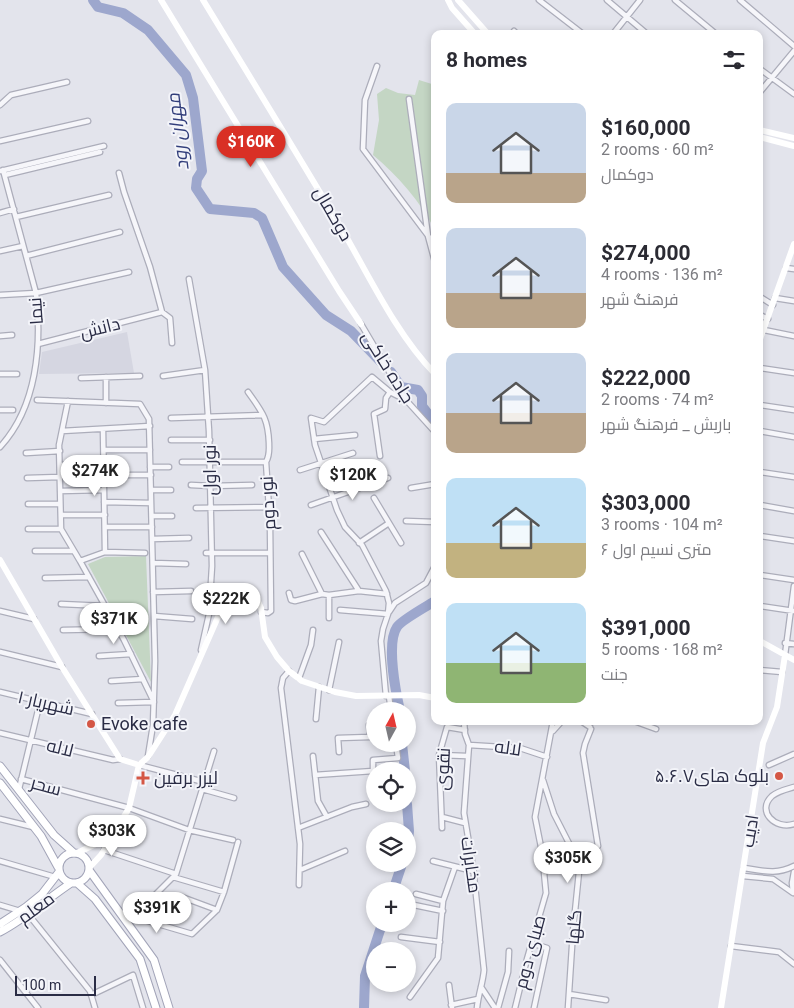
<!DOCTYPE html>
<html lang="en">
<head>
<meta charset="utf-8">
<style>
  :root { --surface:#fff; --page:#f2f2f3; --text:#2b2b33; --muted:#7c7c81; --accent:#d93025 }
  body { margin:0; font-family:Roboto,Cairo,sans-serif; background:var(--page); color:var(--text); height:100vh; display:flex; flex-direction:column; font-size:19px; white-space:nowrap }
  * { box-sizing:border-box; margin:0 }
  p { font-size:16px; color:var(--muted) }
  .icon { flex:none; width:28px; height:28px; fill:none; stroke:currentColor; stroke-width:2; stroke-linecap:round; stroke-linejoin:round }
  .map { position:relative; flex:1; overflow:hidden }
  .details { position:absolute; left:431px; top:30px; width:332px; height:695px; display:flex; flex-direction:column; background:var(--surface); border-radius:10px; box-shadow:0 2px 8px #0003 }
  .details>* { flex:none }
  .needle { width:32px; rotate:8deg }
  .fabs { position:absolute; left:366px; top:702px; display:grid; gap:10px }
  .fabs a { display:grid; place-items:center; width:50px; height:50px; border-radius:50%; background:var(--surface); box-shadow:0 2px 8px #0003; font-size:25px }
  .scale { position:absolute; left:15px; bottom:12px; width:81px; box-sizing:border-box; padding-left:5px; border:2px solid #2a2c45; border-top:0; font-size:14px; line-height:18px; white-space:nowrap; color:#2a2c45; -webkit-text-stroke:4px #f3f4f9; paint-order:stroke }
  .price { position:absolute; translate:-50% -42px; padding:0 11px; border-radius:18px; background:#fff; color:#222; font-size:16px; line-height:32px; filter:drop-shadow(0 1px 2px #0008) }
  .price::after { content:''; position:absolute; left:50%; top:30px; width:15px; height:11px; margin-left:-8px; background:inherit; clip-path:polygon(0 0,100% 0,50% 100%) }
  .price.selected { background:var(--accent); color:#fff }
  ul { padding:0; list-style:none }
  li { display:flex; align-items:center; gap:15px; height:125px; padding:0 15px }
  li span { display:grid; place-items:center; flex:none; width:140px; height:100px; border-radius:10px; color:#555 }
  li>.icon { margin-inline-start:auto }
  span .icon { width:60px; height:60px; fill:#fffc; stroke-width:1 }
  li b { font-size:21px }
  h2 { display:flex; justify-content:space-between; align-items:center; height:60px; padding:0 15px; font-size:21px }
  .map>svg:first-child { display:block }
</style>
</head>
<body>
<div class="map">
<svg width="794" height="1008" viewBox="0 0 794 1008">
  <rect width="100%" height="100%" fill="#e3e4ec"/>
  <path fill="#d5d6e1" d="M127,332L134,373L39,374L42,352Z"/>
  <path fill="#c4d6c4" d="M419,80L435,85V230C420,201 398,176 373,155L379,120L377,94L386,88L398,93L415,95Z
    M146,556L151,682L88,564L105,557Z"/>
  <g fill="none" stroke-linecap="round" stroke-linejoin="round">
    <path stroke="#9da7cd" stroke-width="10" d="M93,0L98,7L123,13L148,30L186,75L193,98L202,171L197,179L196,188L210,209L254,213L262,218L283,267L326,315L351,331L382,363
      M391,372L401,387L418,390L422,396V406L435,423
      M400,711C396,693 386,643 397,627C400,621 427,606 435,601
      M402,744L405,771
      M407,804L409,831L408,841
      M393,891L402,864
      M364,1008L365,976L382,924"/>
    <defs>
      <path id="street" d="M539,0L583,34
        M607,0L647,34
        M675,0L716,34
        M740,0L794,46
        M514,31L517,34
        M613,34L640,0
        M377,66L365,100L363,149L435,245
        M760,69L794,94
        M760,92L794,51
        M409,99L428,236L435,262
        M0,105L11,95L67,82
        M0,141L88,121
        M0,171L104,146
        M119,173L124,192L150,267L162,312L170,318L172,343
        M5,175L100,152
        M0,213L14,209
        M16,217L109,195
        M0,251L23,246
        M26,256L120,232
        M786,268L794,269
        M189,279L205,370L209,431L212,566L209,614L201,650
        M0,295L36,293L129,272
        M760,297L773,305
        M775,298L794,301
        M760,315L768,319
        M361,324L406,400L435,432
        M764,330L794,336
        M0,336L12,335
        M38,344L162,312
        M760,368L794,373
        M0,374H17
        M163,376L205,370
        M81,378L140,376
        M248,392C262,412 268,418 269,443C269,450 270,455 266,462L270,524L271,611L268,613L261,612
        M37,400L140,404L149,419L155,661L153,725L148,756
        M68,401L59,445L61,529L80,561L124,640L153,700
        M106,403V377
        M760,405L794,410
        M0,410H13
        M171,418L263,415
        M62,431L150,426
        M760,431L794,437
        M314,439L355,435
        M171,440H210
        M0,447C37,407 42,345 36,293L3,170
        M104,450H150
        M26,453L60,451
        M380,456L374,414L385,409L386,398L390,392
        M182,462H266
        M60,465L104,464
        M150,467H169
        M300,470L353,453
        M760,472L794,477
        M104,475H151
        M27,478L60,477
        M191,485L211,486L252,485
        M411,488L435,484
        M151,490H171
        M60,491L104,490
        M374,498L401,543
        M104,502L151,503
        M28,504H60
        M311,505L388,478
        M760,505L794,511
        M196,508L269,507
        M61,515H105
        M152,516H172
        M406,521L435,522
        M105,527H152
        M28,529H61
        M321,532L359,591L387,594
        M760,536L794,541
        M152,539L189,538
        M359,543L389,523
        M35,551H74
        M105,552L145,553
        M206,553H270
        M302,554L322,594
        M80,561L105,552L103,429
        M153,563L186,564
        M760,575L794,580
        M45,578L89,577
        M153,592L191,591
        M289,593L291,600L295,601L322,594L329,595L359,591
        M61,604L105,606
        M760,606L794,611
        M340,610L388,614
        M0,611L34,619
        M389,612L395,603L426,583L435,566
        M154,616L192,619
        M329,618V595
        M63,630L118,629
        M785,643L794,644
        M0,652L62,667
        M785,655L794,586
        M99,656L131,654
        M760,670L782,672
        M289,671L283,678L281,688L300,844L299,885
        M299,678L311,645L313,630
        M111,681L143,679
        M329,690L339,642
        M0,692L92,714
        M386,696L381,641L383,629L388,614L389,603L386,591L362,545L345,527L337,510L315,445L311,418L324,422L372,377L390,392L406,400
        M389,696L391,711
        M118,703L154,702
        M316,719L319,687
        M464,721L465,734L469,745L464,813L473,867L484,970C483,983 478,995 477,1008
        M581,721L590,727
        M634,721L656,729
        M553,731L562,721
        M0,733L113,760L120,759
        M469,745L520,748L547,757
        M339,752L338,738L370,737L369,725L375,724
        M439,755L467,756
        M313,756L318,801L327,817
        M139,765L204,782
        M769,765L794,754
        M315,775L373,771V760L398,758L396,744
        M21,779L129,808L189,830L233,840
        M543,780L554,814L577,859L579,872L573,931L568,1008
        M794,787C787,789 778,791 772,796C756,811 775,830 794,824
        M19,789L40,702
        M202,789L234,798
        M442,817L465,823
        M0,819L33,827
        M298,828L352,807L366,804
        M442,828L439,755L447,727L465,730
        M104,850L176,874
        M573,853L598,846L583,753L585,744L591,729
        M0,861L55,877
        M433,861L473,871
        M744,868C764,871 776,875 794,866
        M300,870L345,851
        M743,876L773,879L793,893
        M173,877L224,892
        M793,892L792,883L794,872
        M416,894L443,901
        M182,897L217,910
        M0,905L20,911
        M414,905L443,911
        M136,913L141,919L192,934L217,910L224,892L238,842
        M28,914L90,991L95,1008
        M132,918L176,874L214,751
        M401,937L440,942
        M531,943L547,948L534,1008
        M731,946L779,952L794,964
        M0,960L38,1008
        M449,985L452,1008
        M481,987L495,1008
        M569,994L606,1000
        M91,995L133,975L143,1008
        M410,997L438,958L443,901L455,867
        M451,1005L478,999
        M498,1008L508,972L509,951
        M515,1008L527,959L546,893L542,852L535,817L553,721"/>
      <path id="primary" d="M0,766L54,835L74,853
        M0,783L41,836L58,867
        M59 868a15 15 0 1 1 30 0a15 15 0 1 1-30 0Z
        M89,870L154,960L169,1008
        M77,883L95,899L140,959L156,1008
        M0,924L26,907L42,894L59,872
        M0,932C25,919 47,899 71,883"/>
    </defs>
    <use href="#street" stroke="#acadba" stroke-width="7"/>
    <use href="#primary" stroke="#a2a4b8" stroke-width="9"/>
    <use href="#street" stroke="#f6f6fa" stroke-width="4.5"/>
    <path stroke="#fff" stroke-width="6" d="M161,0L339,291L361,324
      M203,0C250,77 297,153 343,231C370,278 397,335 435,374
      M448,0L452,8L475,34
      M458,0L488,34
      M760,130L794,138
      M760,137L794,146
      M760,339L794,244
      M0,560L62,667L120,759L139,765
      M760,641L794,660
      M77,853L100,842L113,833
      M89,868L101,855L129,808L139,765L148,757L175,715L221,610C228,597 238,586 254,593L261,608L265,637L277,657L289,671L302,681L335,692L356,696L419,695L435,698
      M721,1008L763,743L777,707L785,655"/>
    <use href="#primary" stroke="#fff" stroke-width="7"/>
  </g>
  <g fill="#d45745" stroke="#f3f4f9" stroke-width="2">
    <circle cx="91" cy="724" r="5"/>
    <circle cx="779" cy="776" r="5"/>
    <path d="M140.5 770.5h5v5h5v5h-5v5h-5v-5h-5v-5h5z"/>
  </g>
  <g text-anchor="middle" stroke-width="4" stroke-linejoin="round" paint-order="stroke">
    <g font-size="18" fill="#2a2c45" stroke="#f3f4f9">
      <text transform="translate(333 214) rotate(60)" y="6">دوکمال</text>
      <text transform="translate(36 311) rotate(-94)" y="6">نیما</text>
      <text transform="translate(100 328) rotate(-14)" y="6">دانش</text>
      <text transform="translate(388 367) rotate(58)" y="6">جاده خاکی</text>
      <text transform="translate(210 470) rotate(-91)" y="6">نور اول</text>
      <text transform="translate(268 503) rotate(-93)" y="6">نور دوم</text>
      <text transform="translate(46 703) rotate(13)" y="6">شهریار ۱</text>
      <text transform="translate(60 748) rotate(14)" y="6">لاله</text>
      <text transform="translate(508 748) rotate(8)" y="6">لاله</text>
      <text transform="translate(443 769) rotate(-87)" y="6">نقوی</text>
      <text transform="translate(46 786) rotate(15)" y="6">سحر</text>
      <text transform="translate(750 831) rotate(-81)" y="6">ادیب</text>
      <text transform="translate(471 865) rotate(82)" y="6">مخابرات</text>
      <text transform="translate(36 908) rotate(-36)" y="6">معلم</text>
      <text transform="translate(574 927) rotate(-85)" y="6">گلها</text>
      <text transform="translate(530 952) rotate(-75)" y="6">صبای دوم</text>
    </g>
    <g font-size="18" fill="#2a2c45" stroke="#f3f4f9" text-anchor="start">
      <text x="101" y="730">Evoke cafe</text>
      <text x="769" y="782" text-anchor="end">بلوک های۵.۶.۷</text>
      <text x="154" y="784">لیزر برفین</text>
    </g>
    <g font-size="19" font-style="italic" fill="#323e7b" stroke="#f3f4f9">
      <text transform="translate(177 132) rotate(-97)" y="7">مهران رود</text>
    </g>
  </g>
</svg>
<div class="fabs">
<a><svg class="needle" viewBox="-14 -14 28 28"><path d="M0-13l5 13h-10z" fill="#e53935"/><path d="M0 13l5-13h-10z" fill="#7c7c81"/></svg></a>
<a><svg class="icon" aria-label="locate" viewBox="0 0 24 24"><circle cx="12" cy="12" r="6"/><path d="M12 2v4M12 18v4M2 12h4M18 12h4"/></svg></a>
<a><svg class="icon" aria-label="layers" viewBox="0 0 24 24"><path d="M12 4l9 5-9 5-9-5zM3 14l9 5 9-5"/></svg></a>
<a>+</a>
<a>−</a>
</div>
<div class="scale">100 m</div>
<b class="price selected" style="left:251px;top:168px">$160K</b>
<b class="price" style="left:95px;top:497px">$274K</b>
<b class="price" style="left:353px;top:501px">$120K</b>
<b class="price" style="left:226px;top:625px">$222K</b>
<b class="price" style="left:114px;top:645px">$371K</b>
<b class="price" style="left:112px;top:857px">$303K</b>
<b class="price" style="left:568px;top:884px">$305K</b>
<b class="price" style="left:157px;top:934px">$391K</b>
<section class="details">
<h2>8 homes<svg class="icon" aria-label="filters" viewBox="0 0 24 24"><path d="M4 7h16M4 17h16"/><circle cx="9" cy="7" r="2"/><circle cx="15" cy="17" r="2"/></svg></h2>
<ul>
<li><span style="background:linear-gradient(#c9d6e8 70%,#b9a48a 0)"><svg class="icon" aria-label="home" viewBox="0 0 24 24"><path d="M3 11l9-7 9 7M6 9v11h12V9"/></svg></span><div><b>$160,000</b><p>2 rooms · 60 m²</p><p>دوکمال</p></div></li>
<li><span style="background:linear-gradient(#c9d6e8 65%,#b9a48a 0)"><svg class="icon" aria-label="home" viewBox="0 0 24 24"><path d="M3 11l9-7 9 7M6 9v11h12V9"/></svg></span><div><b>$274,000</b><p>4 rooms · 136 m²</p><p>فرهنگ شهر</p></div></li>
<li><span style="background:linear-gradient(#c9d6e8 60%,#b9a48a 0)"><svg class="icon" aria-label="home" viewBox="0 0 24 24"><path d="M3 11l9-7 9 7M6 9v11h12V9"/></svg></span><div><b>$222,000</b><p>2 rooms · 74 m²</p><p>باریش _ فرهنگ شهر</p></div></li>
<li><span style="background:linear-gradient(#bfe0f5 65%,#c2b280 0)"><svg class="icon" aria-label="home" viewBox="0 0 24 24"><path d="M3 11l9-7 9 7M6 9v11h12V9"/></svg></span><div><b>$303,000</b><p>3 rooms · 104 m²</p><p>۶ متری نسیم اول</p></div></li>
<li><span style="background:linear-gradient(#bfe0f5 60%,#8fb573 0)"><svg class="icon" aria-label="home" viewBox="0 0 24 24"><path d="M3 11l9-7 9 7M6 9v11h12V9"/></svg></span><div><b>$391,000</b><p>5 rooms · 168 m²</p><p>جنت</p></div></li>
</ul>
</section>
</div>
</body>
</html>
